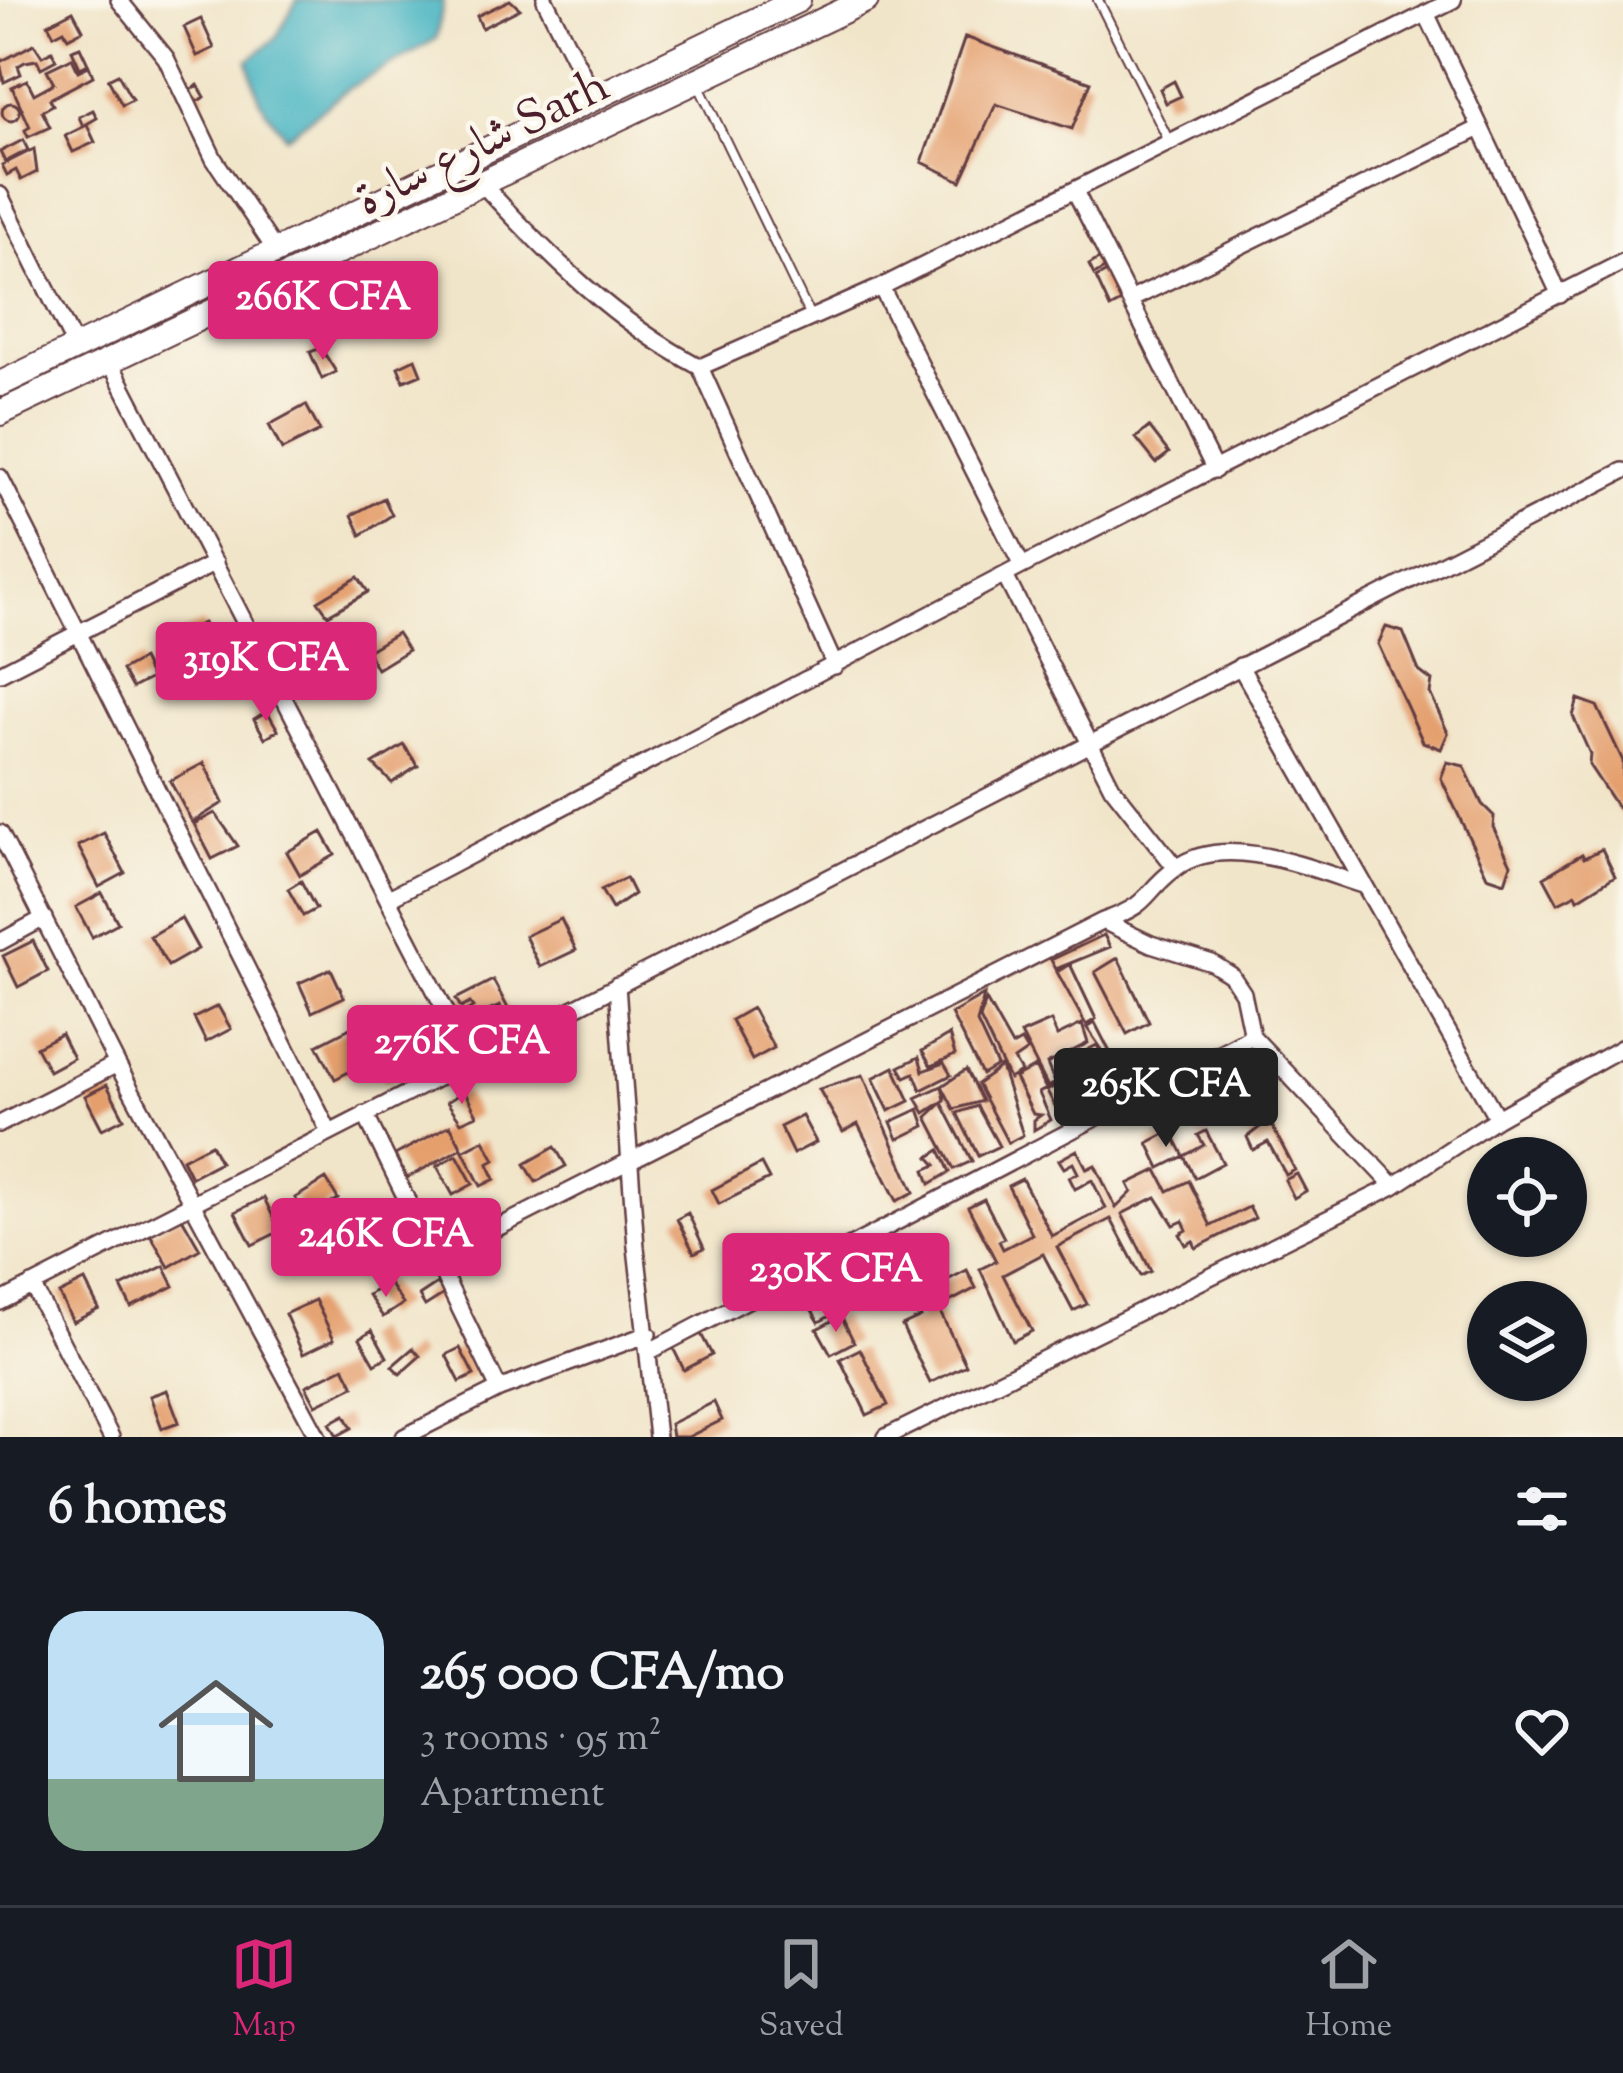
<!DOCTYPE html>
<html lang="en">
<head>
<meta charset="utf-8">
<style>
  :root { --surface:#171b24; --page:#20242c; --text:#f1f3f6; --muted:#9ea1a6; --line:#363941; --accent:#db2777 }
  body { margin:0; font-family:"Sorts Mill Goudy",Amiri,serif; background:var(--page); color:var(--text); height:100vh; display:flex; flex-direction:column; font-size:45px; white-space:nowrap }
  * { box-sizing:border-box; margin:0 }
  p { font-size:39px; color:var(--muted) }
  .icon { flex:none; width:66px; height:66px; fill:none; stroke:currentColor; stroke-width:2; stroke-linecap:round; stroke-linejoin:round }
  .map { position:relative; height:1437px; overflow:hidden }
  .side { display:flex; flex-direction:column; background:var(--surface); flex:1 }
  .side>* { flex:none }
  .controls { position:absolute; left:1467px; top:1137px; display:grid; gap:24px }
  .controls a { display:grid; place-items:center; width:120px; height:120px; border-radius:50%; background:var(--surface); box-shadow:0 3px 9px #0004; font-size:60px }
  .price { position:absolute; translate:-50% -102px; padding:0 27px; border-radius:12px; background:var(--accent); color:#fff; font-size:39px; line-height:78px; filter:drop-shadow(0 3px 6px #0008) }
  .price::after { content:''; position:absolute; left:50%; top:72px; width:36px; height:27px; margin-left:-18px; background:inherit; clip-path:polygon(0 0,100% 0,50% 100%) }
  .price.selected { background:#222; color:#fff }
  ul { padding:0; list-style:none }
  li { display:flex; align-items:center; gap:36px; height:300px; padding:0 48px }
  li+li { border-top:3px solid var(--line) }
  li span { display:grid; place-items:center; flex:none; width:336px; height:240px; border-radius:36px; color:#555 }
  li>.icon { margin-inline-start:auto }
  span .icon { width:144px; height:144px; fill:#fffc; stroke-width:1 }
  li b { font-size:51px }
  h2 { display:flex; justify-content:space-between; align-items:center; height:144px; padding:0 48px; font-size:51px }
  .dock { display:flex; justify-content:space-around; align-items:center; height:168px; border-top:3px solid var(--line); background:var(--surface); font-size:33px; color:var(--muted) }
  .dock a { display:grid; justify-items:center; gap:6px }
  .dock .selected { color:var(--accent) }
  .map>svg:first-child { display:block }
</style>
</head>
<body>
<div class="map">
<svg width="1623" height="1437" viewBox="0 0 1623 1437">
  <rect width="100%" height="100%" fill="#fbf7ec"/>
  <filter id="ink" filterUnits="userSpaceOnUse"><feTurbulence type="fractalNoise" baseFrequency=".00833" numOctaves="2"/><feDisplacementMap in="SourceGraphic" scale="24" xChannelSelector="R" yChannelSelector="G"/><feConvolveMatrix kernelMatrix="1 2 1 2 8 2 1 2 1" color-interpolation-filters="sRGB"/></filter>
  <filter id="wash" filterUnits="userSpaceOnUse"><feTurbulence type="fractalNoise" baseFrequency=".004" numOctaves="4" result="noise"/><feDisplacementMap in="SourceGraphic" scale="48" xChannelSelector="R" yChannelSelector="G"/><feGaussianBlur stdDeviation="2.7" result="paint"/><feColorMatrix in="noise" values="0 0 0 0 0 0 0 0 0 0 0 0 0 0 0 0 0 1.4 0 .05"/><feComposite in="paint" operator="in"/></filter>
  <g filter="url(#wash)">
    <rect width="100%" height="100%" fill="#f1e5c9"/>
    <path fill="#45b3c1" stroke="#486976" stroke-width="3" d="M297,0H444L436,39L346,90L286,137L260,101L248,61L276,38Z"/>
    <g id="blocks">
      <path fill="#e49f6d" d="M510,0L520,9L482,28L477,16Z
        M73,11L83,30L68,38L64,30L54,35L48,24Z
        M201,19L214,48L197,56L184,27Z
        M965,37L1091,82L1072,129L996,104L961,181L922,162Z
        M34,44L42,56L52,51L56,60L41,68L37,60L25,62L18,66L21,74L4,82L0,62Z
        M80,47L88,64L80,68L72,50Z
        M72,58L78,71L89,66L93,76L50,99L53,105L42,111L50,127L28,137L25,130L30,127L12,87L27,80L34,94L54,83L47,70Z
        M118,74L132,100L122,105L108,79Z
        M1174,81L1181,96L1166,103L1160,89Z
        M198,85L205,97L194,103L188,91Z
        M2 112a9 9 0 1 1 18 0a9 9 0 1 1-18 0Z
        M93,110L97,118L83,126L79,117Z
        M87,125L95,142L73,152L65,136Z
        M23,140L28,150L5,162L0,152Z
        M34,149L37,172L21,180L16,170L7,175L2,165Z
        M1100,258L1106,268L1094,275L1089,265Z
        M1107,272L1121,302L1110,308L1096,278Z
        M321,348L336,372L322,379L310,352Z
        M415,359L421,374L404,381L398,367Z
        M306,405L320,431L282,450L269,425Z
        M1149,427L1169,453L1156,463L1136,438Z
        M384,498L392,515L361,535L352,515Z
        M358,577L368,592L328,615L318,601Z
        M203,623L215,648L185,662L173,637Z
        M1386,627L1403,632L1419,671L1432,681L1430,693L1448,733L1441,749L1423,742L1378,644Z
        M397,633L408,650L377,669L367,651Z
        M142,659L151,678L132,688L122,670Z
        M1578,699L1597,706L1623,761V816L1589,765L1590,754L1573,716Z
        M267,711L278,730L265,738L254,719Z
        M404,745L418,766L392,783L373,764Z
        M1447,762L1464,766L1482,804L1494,816L1493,827L1511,864L1505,882L1487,876L1441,778Z
        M204,763L223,803L192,822L170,781Z
        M215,813L238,846L212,859L194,824Z
        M322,832L335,855L300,875L287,852Z
        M104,833L125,873L99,887L78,846Z
        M1602,849L1615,876L1578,899L1576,894L1558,903L1544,877L1582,854L1584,858Z
        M626,878L634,894L612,909L601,890Z
        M301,881L316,909L303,916L288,889Z
        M102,893L118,923L92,937L76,907Z
        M181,918L198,949L168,966L150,936Z
        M561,919L576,950L540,967L525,936Z
        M1104,935L1110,947L1056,969L1051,960Z
        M33,941L48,971L18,987L3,956Z
        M1118,958L1149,1022L1127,1034L1095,972Z
        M1070,964L1096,1019L1086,1025L1057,972Z
        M331,969L344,997L312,1012L299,983Z
        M493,980L511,1014L506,1017L500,1006L486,1012L493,1025L472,1035L461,1014L473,1007L470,1003L461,1008L456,999Z
        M984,995L977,1023L997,1066L982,1075L951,1014Z
        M986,1000L1012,1046L1021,1041L1027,1051L1014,1060L1021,1072L1009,1079L980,1019Z
        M218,1006L231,1029L206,1042L194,1018Z
        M752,1008L774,1048L752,1060L731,1020Z
        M1051,1021L1057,1036L1082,1024L1088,1043L1047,1064L1055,1083L1048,1087L1021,1034Z
        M1095,1023L1125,1081L1100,1098L1080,1054L1097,1045L1115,1080L1105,1054L1087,1028Z
        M350,1028L368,1062L335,1079L317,1045Z
        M61,1034L73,1058L49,1071L36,1047Z
        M949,1035L955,1055L931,1066L922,1051Z
        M384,1040L399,1071L386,1082L370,1047Z
        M919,1057L923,1071L944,1063L951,1075L921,1090L914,1073L905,1077L899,1067Z
        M894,1067L910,1101L889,1111L873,1078Z
        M1001,1067L1023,1135L1008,1143L977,1084Z
        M1035,1067L1046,1089L1039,1093L1051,1120L1034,1130V1120L1041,1115L1033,1114L1015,1078Z
        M966,1070L982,1101L954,1109L942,1086Z
        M863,1075L914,1192L897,1201L858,1124L843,1132L819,1089Z
        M107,1085L124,1118L102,1129L85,1096Z
        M942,1086L945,1100L925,1113L916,1098Z
        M1055,1086L1069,1113L1061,1117L1047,1091Z
        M464,1091L477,1115L461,1122L447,1102Z
        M942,1103L972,1161L954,1169L927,1117Z
        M977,1106L999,1146L978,1156L957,1113Z
        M919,1109L925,1126L898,1139L891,1122Z
        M802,1116L816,1142L793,1154L780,1127Z
        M1269,1120L1295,1170L1286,1175L1268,1142L1253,1150L1247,1137Z
        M450,1125L462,1148L407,1178L395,1155Z
        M1171,1131L1184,1156L1160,1168L1148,1143Z
        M1206,1131L1223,1163L1195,1178L1184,1156L1204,1145L1198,1135Z
        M484,1140L495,1160L488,1164L495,1179L481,1186L463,1151Z
        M211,1144L220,1162L191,1177L182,1159Z
        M555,1147L566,1166L536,1182L525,1164Z
        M940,1150L950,1172L930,1184L925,1170L936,1165L929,1157Z
        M1077,1150L1087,1169L1095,1165L1116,1208L1132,1192L1128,1184L1157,1170L1168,1191L1189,1181L1211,1226L1249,1207L1255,1218L1196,1248L1193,1241L1186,1245L1180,1234L1187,1230L1183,1221L1174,1225L1156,1197L1122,1214L1151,1271L1141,1276L1111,1219L1057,1247L1087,1304L1073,1311L1043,1254L1003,1275L1032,1331L1013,1341L980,1269L996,1261L968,1207L984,1199L1004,1238L999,1241L1003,1249L1032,1234L1008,1186L1022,1179L1052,1236L1106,1208L1092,1180L1075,1189L1069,1177L1078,1173L1073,1163L1064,1168L1059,1160Z
        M457,1155L473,1184L453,1195L437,1166Z
        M761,1164L769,1179L719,1204L712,1190Z
        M1297,1174L1306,1191L1294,1198L1285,1180Z
        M326,1179L338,1199L307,1217L295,1198Z
        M264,1198L280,1231L252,1245L235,1212Z
        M688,1213L704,1248L694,1253L677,1219Z
        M181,1216L200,1249L169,1267L150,1234Z
        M164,1266L174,1286L131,1307L121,1287Z
        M967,1270L976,1288L938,1308L966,1365L930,1383L902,1326L921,1317L911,1297L935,1278L938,1285Z
        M85,1281L99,1309L73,1322L59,1294Z
        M388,1282L403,1304L383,1317L368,1295Z
        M440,1282L447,1292L425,1306L419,1296Z
        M821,1285L837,1312L819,1322L803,1295Z
        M315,1300L334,1339L303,1354L285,1314Z
        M841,1316L854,1342L831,1354L817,1329Z
        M372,1330L387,1357L375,1364L360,1338Z
        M701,1334L712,1355L684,1370L673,1348Z
        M413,1348L420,1356L400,1374L392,1366Z
        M460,1348L474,1375L460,1382L446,1355Z
        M860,1349L888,1405L867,1415L840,1359Z
        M344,1367L354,1386L316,1405L306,1386Z
        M167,1390L179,1422L162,1428L150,1396Z
        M714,1402L722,1420L688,1437H672L670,1424Z
        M345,1415L352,1428L337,1436L330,1423Z"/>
    </g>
  </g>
  <g filter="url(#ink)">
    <use href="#blocks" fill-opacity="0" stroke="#633d43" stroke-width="3"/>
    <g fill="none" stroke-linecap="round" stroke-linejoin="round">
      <defs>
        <path id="service" d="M1098,0L1170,143
          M699,86L810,316"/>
        <path id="minor" d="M119,0L166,58L214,159L276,251
          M545,0L595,99
          M1426,13L1560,295
          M484,186C550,257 614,321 700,367L835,666
          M1075,191L1215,470
          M0,195L75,346
          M881,287L1022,566
          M1130,300L1478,129
          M110,362L471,1060
          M700,367L881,287L1453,0
          M0,477L329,1132
          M1005,576L1112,787L1176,868
          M1240,666L1497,1118
          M0,673L215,563
          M0,833L117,1064L318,1437
          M389,898L1022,566L1623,262
          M1103,921L1151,944L1212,963L1231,975L1243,993L1252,1036L1394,1186
          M0,942L44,918
          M617,985L636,1247L657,1437
          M365,1114L499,1389
          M0,1124L117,1064
          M438,1258L1103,921C1154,903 1141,894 1176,868C1226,831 1314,870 1365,886
          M32,1285L111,1437
          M0,1302L1623,471
          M650,1351L1252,1036
          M404,1437L499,1389L648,1334
          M886,1437L1394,1186L1497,1118L1623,1047"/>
        <path id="trunk" d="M0,384L798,0
          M0,413L866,0"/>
      </defs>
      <use href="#service" stroke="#633d43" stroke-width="12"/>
      <use href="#minor" stroke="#633d43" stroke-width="20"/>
      <use href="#trunk" stroke="#633d43" stroke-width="28"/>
      <use href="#service" stroke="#fff" stroke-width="8"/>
      <use href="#minor" stroke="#fff" stroke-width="15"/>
      <use href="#trunk" stroke="#fff" stroke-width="24"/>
    </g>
  </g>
  <g text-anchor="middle" stroke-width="9" stroke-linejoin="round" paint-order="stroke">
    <g font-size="48" fill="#4a1f2b" stroke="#fbf7ec">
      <text transform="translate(481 140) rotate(-26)" y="17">شارع سارة Sarh</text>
    </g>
  </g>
</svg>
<div class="controls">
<a><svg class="icon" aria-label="locate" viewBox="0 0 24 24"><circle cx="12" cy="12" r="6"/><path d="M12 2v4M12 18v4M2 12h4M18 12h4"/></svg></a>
<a><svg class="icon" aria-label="layers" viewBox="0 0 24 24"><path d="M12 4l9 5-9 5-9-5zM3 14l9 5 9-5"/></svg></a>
</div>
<b class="price" style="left:323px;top:363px">266K CFA</b>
<b class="price" style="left:266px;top:724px">319K CFA</b>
<b class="price" style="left:462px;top:1107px">276K CFA</b>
<b class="price selected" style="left:1166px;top:1150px">265K CFA</b>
<b class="price" style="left:386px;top:1300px">246K CFA</b>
<b class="price" style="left:836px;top:1335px">230K CFA</b>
</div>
<section class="side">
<h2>6 homes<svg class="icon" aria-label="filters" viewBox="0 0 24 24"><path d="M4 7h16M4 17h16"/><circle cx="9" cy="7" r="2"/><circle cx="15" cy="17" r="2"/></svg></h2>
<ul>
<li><span style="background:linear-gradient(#bfe0f5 70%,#7fa58c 0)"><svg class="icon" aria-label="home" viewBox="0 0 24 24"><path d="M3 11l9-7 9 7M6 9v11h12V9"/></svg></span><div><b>265 000 CFA/mo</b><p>3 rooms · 95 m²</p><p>Apartment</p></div><svg class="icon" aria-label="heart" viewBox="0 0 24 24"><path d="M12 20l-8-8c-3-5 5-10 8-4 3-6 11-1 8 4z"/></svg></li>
</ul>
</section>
<nav class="dock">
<a class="selected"><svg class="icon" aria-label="map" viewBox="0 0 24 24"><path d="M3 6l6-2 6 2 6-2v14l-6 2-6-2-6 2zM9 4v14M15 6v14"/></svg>Map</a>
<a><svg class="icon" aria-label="saved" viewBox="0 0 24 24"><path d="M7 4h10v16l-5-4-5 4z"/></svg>Saved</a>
<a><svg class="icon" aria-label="home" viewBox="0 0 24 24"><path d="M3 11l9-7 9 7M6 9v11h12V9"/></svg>Home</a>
</nav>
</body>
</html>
